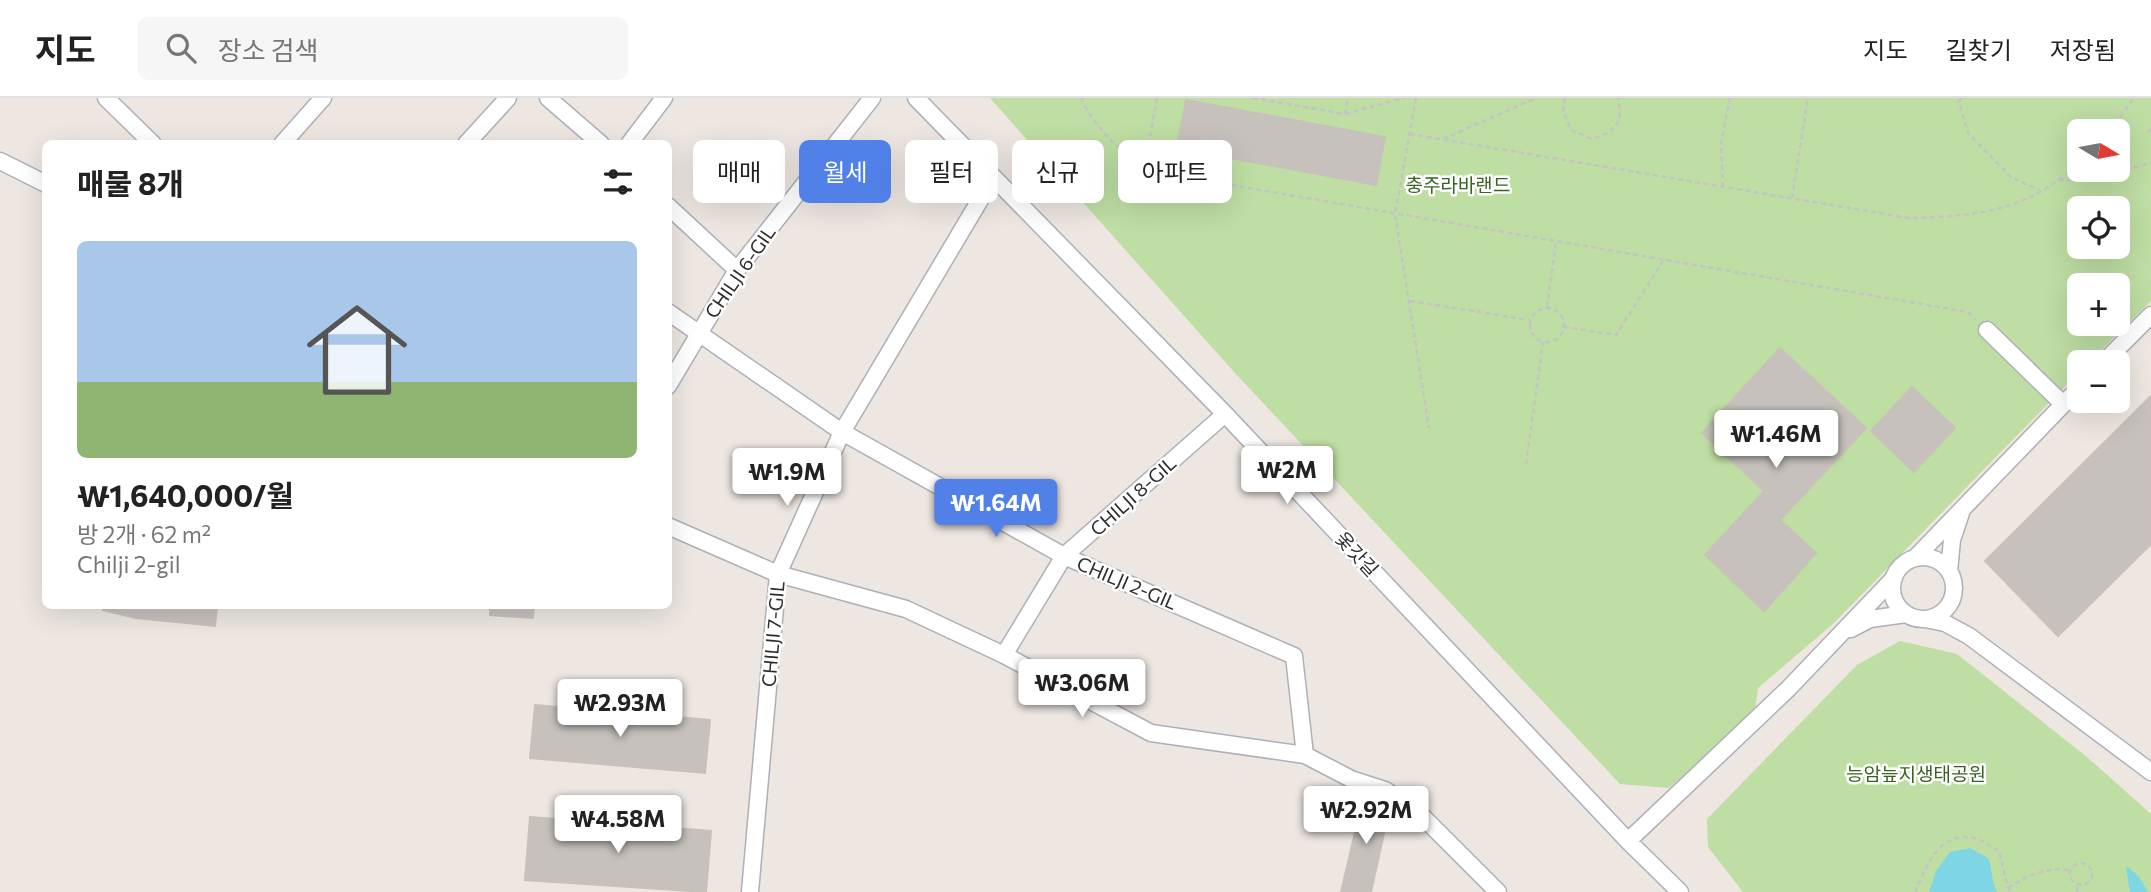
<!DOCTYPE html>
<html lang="ko">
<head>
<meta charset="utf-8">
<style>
  :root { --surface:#fff; --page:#f6f6f6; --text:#222; --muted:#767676; --line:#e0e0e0; --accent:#5180e9 }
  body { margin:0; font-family:Commissioner,"Noto Sans KR",sans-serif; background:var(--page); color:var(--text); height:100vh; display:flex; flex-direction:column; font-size:26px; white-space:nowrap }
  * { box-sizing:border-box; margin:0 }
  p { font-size:23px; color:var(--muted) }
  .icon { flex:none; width:38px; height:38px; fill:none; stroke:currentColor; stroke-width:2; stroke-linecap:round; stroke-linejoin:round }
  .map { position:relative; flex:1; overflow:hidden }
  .side { position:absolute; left:42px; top:42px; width:630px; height:469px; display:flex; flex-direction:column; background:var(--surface); border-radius:10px; box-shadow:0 7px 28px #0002 }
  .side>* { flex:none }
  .hud { position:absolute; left:693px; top:42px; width:665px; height:63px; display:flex; gap:14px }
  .needle { width:46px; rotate:100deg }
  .buttons { position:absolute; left:2067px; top:21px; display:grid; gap:14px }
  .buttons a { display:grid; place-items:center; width:63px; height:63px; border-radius:10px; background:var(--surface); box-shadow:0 7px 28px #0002; font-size:35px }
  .price { position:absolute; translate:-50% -60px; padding:0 16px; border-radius:7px; background:#fff; color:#222; font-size:23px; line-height:46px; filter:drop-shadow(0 2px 4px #0008) }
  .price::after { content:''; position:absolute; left:50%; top:42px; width:21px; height:16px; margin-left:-10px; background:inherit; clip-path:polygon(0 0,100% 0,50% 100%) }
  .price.active { background:var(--accent); color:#fff }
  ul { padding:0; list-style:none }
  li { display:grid; align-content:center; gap:14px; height:371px; padding:0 35px }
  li+li { border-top:2px solid var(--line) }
  li span { display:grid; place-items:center; height:217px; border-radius:10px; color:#555 }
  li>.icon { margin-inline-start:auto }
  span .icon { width:126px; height:126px; fill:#fffc; stroke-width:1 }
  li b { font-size:30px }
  h2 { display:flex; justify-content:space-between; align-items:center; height:84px; padding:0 35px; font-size:30px }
  .chip { padding:0 24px; border-radius:10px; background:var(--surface); box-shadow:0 7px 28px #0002; font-size:24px; line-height:63px }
  .chip.active { background:var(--accent); color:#fff }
  header { display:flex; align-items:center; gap:42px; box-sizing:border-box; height:98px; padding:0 35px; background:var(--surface); border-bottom:2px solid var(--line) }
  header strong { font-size:33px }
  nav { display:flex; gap:38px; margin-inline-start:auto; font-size:24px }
  .search { width:490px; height:63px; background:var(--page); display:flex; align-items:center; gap:18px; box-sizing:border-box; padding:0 24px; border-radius:10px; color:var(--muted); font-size:26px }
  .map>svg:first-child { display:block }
</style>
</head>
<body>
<header>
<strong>지도</strong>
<div class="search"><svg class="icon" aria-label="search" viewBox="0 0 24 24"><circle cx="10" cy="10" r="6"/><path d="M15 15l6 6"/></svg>장소 검색</div>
<nav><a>지도</a><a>길찾기</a><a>저장됨</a></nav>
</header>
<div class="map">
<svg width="2151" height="794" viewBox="0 0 2151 794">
  <rect width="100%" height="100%" fill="#ede6e1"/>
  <path fill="#bedea3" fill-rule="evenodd" d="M990,0H2151V203L2089,264H2079V274L1834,525L1758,590L1755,614L1669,690L1620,686L1235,275ZM2079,33H2118V72H2079ZM2079,110H2118V149H2079ZM2079,187H2118V226H2079Z
    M1900,543L1957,556L2087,659L2151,716V794H1743L1708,749L1707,721L1857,567Z"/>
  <path fill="#7ed6e4" d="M1970,750L1988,760C1993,772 1991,783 1997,794H1929L1936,773L1950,754Z
    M2128,769L2139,779L2148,794H2130L2126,770Z"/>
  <path fill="#c6c1bc" stroke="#c8c1ba" stroke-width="2" d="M1186,2L1385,39L1376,87L1177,50Z
    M1780,250L1866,330L1780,422L1816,455L1764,513L1705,457L1764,393L1702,335Z
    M1912,289L1955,330L1914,374L1871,333Z
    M2151,298V446L2058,538L1985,463Z
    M104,508H217L215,528L136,520L103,512Z
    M490,508H534L533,520L490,517Z
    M535,607L710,622L705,675L530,660Z
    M1364,696L1380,702L1390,708L1371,794H1341Z
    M530,719L711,733L706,794L525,782Z"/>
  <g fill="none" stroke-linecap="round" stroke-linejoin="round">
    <defs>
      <path id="minor" d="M106,0L153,46
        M548,0L601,46
        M916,0L1225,316L1628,743L1680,794
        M282,46L323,0
        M466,46L508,0
        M629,46L664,0
        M0,63L46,86
        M668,108L737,172
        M668,214L842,334L1064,458L1294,558L1305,657
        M1987,232L2063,306
        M2104,264L2151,217
        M668,288L737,172L872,0
        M668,428L778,476L906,511L1004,557L1151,635L1305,657L1351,681L1385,692L1417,713L1498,794
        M1916,459L2079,290
        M1892 490a31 31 0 1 1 62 0a31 31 0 1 1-62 0Z
        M1949,473L1952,442L1961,415
        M1925,521L1945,525L1969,538L2151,674
        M1851,531L1870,521L1906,516
        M1004,557L1064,458L1225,316
        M1628,743L1788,591L1894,480
        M750,794L778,476L842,334L993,80"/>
    </defs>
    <use href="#minor" stroke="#adb0b7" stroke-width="19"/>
    <path stroke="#c4c4c4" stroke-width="2.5" stroke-dasharray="5 3.5" stroke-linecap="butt" d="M1081,0C1094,30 1120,51 1144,72
      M1157,0L1144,72L1968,214L1976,222
      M1253,0L1345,16L1348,0
      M1416,0L1395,116L1429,330
      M1565,0L1563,13L1571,32L1592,41C1615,34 1624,25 1618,0
      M1961,0L1959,4L1968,35L2011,79L2039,92
      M1345,16L1404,0
      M2151,31L2148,34L2151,38
      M2110,33L2134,0
      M1410,36L1909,120C1948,119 1992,117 2028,100C2047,92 2063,78 2079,66
      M1443,41L1536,0
      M2059,82H2089L2151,65
      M1723,89L1721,45L1730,0
      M1792,100L1808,0
      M1410,203L1530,222
      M1547,209L1556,144
      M1530 227a17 17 0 1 1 34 0a17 17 0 1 1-34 0Z
      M1564,229L1616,237L1663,163
      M1526,366L1543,244
      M2070 776a11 11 0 1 1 22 0a11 11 0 1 1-22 0Z
      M2008,790C2028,777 2046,769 2070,772
      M1915,794C1926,770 1937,737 1969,739C1978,739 1991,749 1999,753L2008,790L2012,794
      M2077,794L2078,786"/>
    <use href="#minor" stroke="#fff" stroke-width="16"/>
  </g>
  <g text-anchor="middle" stroke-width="5" stroke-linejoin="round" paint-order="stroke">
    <g font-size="19" fill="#386422" stroke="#fff">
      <text x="1458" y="94">충주라바랜드</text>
      <text x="1916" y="683">능암늪지생태공원</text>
    </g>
    <g font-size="19" fill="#2d2d2d" stroke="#fff">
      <text transform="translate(740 174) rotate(-55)" y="7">CHILJI 6-GIL</text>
      <text transform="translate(1133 398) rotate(-42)" y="7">CHILJI 8-GIL</text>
      <text transform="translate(1357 456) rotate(47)" y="7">옻갓길</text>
      <text transform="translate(1127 485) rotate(23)" y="7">CHILJI 2-GIL</text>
      <text transform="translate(773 536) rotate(-85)" y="7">CHILJI 7-GIL</text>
    </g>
  </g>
</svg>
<div class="buttons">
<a><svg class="needle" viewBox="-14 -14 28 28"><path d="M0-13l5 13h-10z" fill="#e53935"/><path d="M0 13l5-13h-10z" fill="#767676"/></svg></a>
<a><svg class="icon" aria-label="locate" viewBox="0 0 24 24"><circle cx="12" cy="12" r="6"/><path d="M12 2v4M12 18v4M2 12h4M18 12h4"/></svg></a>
<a>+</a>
<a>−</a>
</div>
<b class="price" style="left:1776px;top:372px">₩1.46M</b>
<b class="price" style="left:1287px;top:408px">₩2M</b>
<b class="price" style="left:787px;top:410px">₩1.9M</b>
<b class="price active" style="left:996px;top:441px">₩1.64M</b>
<b class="price" style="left:1082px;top:621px">₩3.06M</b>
<b class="price" style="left:620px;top:641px">₩2.93M</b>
<b class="price" style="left:1366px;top:748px">₩2.92M</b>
<b class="price" style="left:618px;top:757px">₩4.58M</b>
<div class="hud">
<a class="chip">매매</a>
<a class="chip active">월세</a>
<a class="chip">필터</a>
<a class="chip">신규</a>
<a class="chip">아파트</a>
</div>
<section class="side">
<h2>매물 8개<svg class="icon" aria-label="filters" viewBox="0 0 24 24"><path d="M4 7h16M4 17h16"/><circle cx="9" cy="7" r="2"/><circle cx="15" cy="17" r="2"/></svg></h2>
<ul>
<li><span style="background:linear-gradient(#a9c7e8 65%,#8fb573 0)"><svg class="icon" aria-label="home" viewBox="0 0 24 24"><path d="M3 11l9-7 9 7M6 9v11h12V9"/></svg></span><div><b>₩1,640,000/월</b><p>방 2개 · 62 m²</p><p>Chilji 2-gil</p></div></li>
</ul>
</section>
</div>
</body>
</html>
